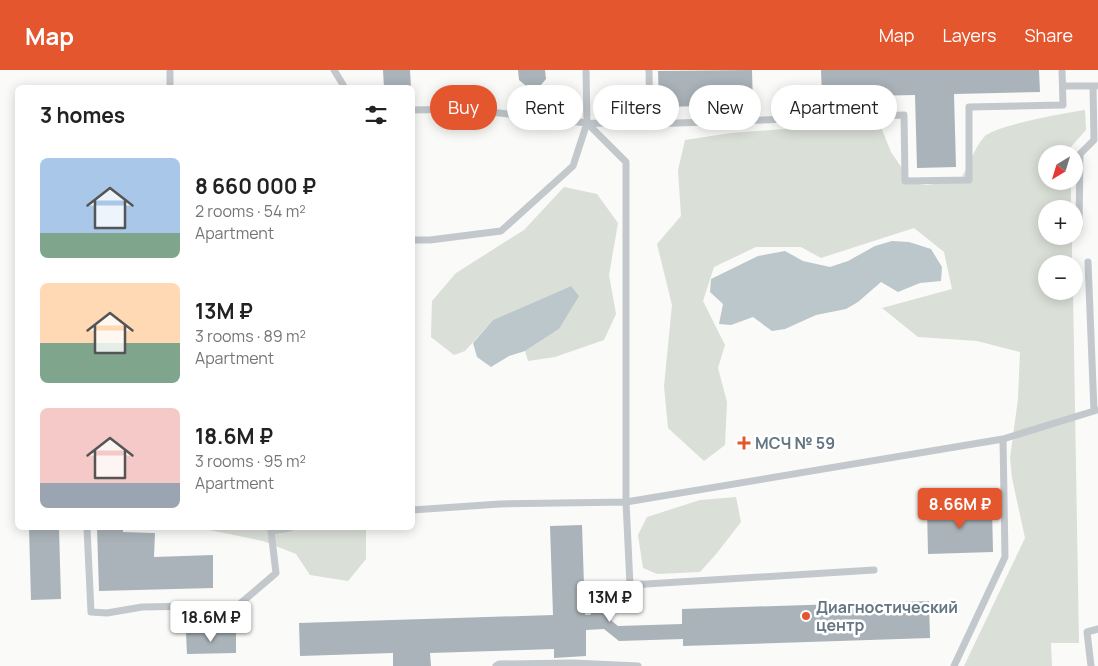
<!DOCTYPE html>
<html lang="en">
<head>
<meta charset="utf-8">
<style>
  :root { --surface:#fff; --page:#f6f6f6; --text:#222; --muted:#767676; --accent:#e4572e }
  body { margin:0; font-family:Manrope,sans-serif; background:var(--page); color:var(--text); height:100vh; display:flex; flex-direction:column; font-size:19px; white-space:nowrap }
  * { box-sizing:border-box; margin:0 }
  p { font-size:16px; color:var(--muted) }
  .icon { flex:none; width:28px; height:28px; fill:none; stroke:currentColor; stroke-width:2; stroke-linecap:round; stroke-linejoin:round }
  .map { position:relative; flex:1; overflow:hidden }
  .drawer { position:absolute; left:15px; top:15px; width:400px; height:445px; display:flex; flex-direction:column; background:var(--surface); border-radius:8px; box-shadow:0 2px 12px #0003 }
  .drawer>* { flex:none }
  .banner { position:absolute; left:430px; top:15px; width:475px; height:45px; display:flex; gap:10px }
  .needle { width:32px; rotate:218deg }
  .tools { position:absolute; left:1038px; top:75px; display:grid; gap:10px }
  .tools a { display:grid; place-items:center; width:45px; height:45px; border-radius:50%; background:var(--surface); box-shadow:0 2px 12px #0003; font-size:25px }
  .price { position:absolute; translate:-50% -42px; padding:0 11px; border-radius:5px; background:#fff; color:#222; font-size:16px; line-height:32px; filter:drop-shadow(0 1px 2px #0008) }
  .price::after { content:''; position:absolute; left:50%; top:30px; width:15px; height:11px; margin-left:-8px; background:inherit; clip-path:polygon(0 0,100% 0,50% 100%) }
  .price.selected { background:var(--accent); color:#fff }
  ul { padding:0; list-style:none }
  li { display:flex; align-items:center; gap:15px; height:125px; padding:0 25px }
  li span { display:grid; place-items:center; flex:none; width:140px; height:100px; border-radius:8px; color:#555 }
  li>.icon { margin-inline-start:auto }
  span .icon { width:60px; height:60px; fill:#fffc; stroke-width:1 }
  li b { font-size:21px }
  h2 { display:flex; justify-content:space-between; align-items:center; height:60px; padding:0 25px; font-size:21px }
  .pill { padding:0 18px; border-radius:22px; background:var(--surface); box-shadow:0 2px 12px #0003; font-size:18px; line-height:45px }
  .pill.selected { background:var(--accent); color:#fff }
  header { display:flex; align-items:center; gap:30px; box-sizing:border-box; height:70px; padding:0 25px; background:var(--accent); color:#fff }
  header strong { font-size:24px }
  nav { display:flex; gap:28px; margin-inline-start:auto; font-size:18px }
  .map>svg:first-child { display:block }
</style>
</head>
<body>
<header>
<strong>Map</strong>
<nav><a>Map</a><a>Layers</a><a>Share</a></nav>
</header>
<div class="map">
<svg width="1098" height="596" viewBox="0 0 1098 596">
  <rect width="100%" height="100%" fill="#fafaf8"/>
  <path fill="#dadfd7" d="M1085,40L1086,60L1070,78V84H1046V111H1071V139H1046V166H1072V194H1046V221H1073L1079,573H1051L1052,596H964L1025,468L1012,408L1010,388L1018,329L1020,282L977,271L918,267L882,238L952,219L944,182L914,158L821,188L801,177H756L714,197L703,231L725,275L718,298L727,332L725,375L704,391L668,358L664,316L672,235L657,174L681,146L678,100L685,70L731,63L879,52L891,82L912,113L927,115L960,110C969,96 973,80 984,67C993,56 1069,42 1085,40Z
    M564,117L597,124L618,153L609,205L616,244L604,270L555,287L528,291L525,281L559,259L571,216L493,250L465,281L454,285L431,267L432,231L456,203L524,160Z
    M736,427L741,452L717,483L700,502L657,504L643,498L638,465L647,447L700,430Z
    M204,458H366V489L348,511L310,505L296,484L263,471L204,459Z"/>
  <path fill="#bbc7cb" d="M892,171L909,172L931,179L942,197L941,211L920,213L898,222L881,212L858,232L846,239L816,245L785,259L772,261L753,247L731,255L719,254L723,234L710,222L711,209L758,186L785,181L803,191L830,197L848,191L875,176Z
    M571,216L579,226L559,259L525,281L509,286L491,297L477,287L473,273L493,250Z"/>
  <path fill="#aab3b9" d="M383,0H410L411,18H384Z
    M518,0H545L546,9L540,16H526L519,10Z
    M752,0L753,35L659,37L658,1Z
    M821,0H1039L1040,22L954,24L956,97L917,98L915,25L822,27Z
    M992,436L993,482L928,484L927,438Z
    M582,455L585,545H590L596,538L618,556L682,554V539L929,531L930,568L683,576V569L619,571L604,559L586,560V586L554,588V579L430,583L431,596H393V583L300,586L299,553L553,545L550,456Z
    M29,458H59L61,529L31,530Z
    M97,458H123V462L155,463L154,487L213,485V518L99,521Z
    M236,562V583L187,584L186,563Z"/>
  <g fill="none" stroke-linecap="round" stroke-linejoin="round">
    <path stroke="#c3c8cc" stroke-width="7" d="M170,0V18
      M334,0L345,18
      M649,0L650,54
      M1063,16H1098
      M412,40L465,39L587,53L626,92V432L630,515L874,500
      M587,53L650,54L904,45L905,111L969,110V37L1063,35L1062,0
      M1079,158L1080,84L1094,70L1093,16
      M412,170H430L501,161L573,96L587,53L586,0
      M1088,192L1094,341L1097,340
      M412,440L500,434L626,432L1003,369L1094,341
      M87,458L91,542L107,543L142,537L197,536L205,552L229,549L235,538L276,503L271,461L290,458
      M496,596L499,594L573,593L638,596
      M954,596L1005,487L1003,369
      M1091,596L1087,562L1098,559"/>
  </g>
  <g fill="#e4572e" stroke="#fff" stroke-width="2">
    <path d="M741.5 365.5h5v5h5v5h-5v5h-5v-5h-5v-5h5z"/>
    <circle cx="806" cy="546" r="5"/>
  </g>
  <g text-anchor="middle" stroke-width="5" stroke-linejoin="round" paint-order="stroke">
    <g font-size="16" font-weight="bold" fill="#657683" stroke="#fff" text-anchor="start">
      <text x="755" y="379">МСЧ № 59</text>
      <text x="816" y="543">Диагностический<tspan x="816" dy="18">центр</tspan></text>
    </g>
  </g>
</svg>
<div class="tools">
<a><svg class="needle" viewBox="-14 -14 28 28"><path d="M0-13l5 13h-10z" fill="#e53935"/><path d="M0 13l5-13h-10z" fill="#767676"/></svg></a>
<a>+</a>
<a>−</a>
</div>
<b class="price selected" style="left:960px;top:460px">8.66M ₽</b>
<b class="price" style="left:610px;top:553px">13M ₽</b>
<b class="price" style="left:211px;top:573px">18.6M ₽</b>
<div class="banner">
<a class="pill selected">Buy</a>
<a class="pill">Rent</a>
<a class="pill">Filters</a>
<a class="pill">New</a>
<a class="pill">Apartment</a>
</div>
<section class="drawer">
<h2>3 homes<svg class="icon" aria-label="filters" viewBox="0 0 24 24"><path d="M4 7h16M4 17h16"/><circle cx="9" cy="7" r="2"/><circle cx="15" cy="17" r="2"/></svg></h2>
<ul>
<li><span style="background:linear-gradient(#a9c7e8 75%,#7fa58c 0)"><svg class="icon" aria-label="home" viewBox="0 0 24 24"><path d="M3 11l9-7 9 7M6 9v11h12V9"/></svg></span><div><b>8 660 000 ₽</b><p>2 rooms · 54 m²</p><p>Apartment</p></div></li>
<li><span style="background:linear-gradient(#ffd9b3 60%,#7fa58c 0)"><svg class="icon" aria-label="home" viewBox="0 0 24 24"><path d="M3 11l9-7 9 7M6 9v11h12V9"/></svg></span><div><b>13M ₽</b><p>3 rooms · 89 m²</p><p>Apartment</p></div></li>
<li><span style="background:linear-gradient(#f6c9c9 75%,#9aa5b1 0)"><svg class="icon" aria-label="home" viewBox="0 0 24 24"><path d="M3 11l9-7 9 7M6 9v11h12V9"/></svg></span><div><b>18.6M ₽</b><p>3 rooms · 95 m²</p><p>Apartment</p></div></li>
</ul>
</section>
</div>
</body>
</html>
